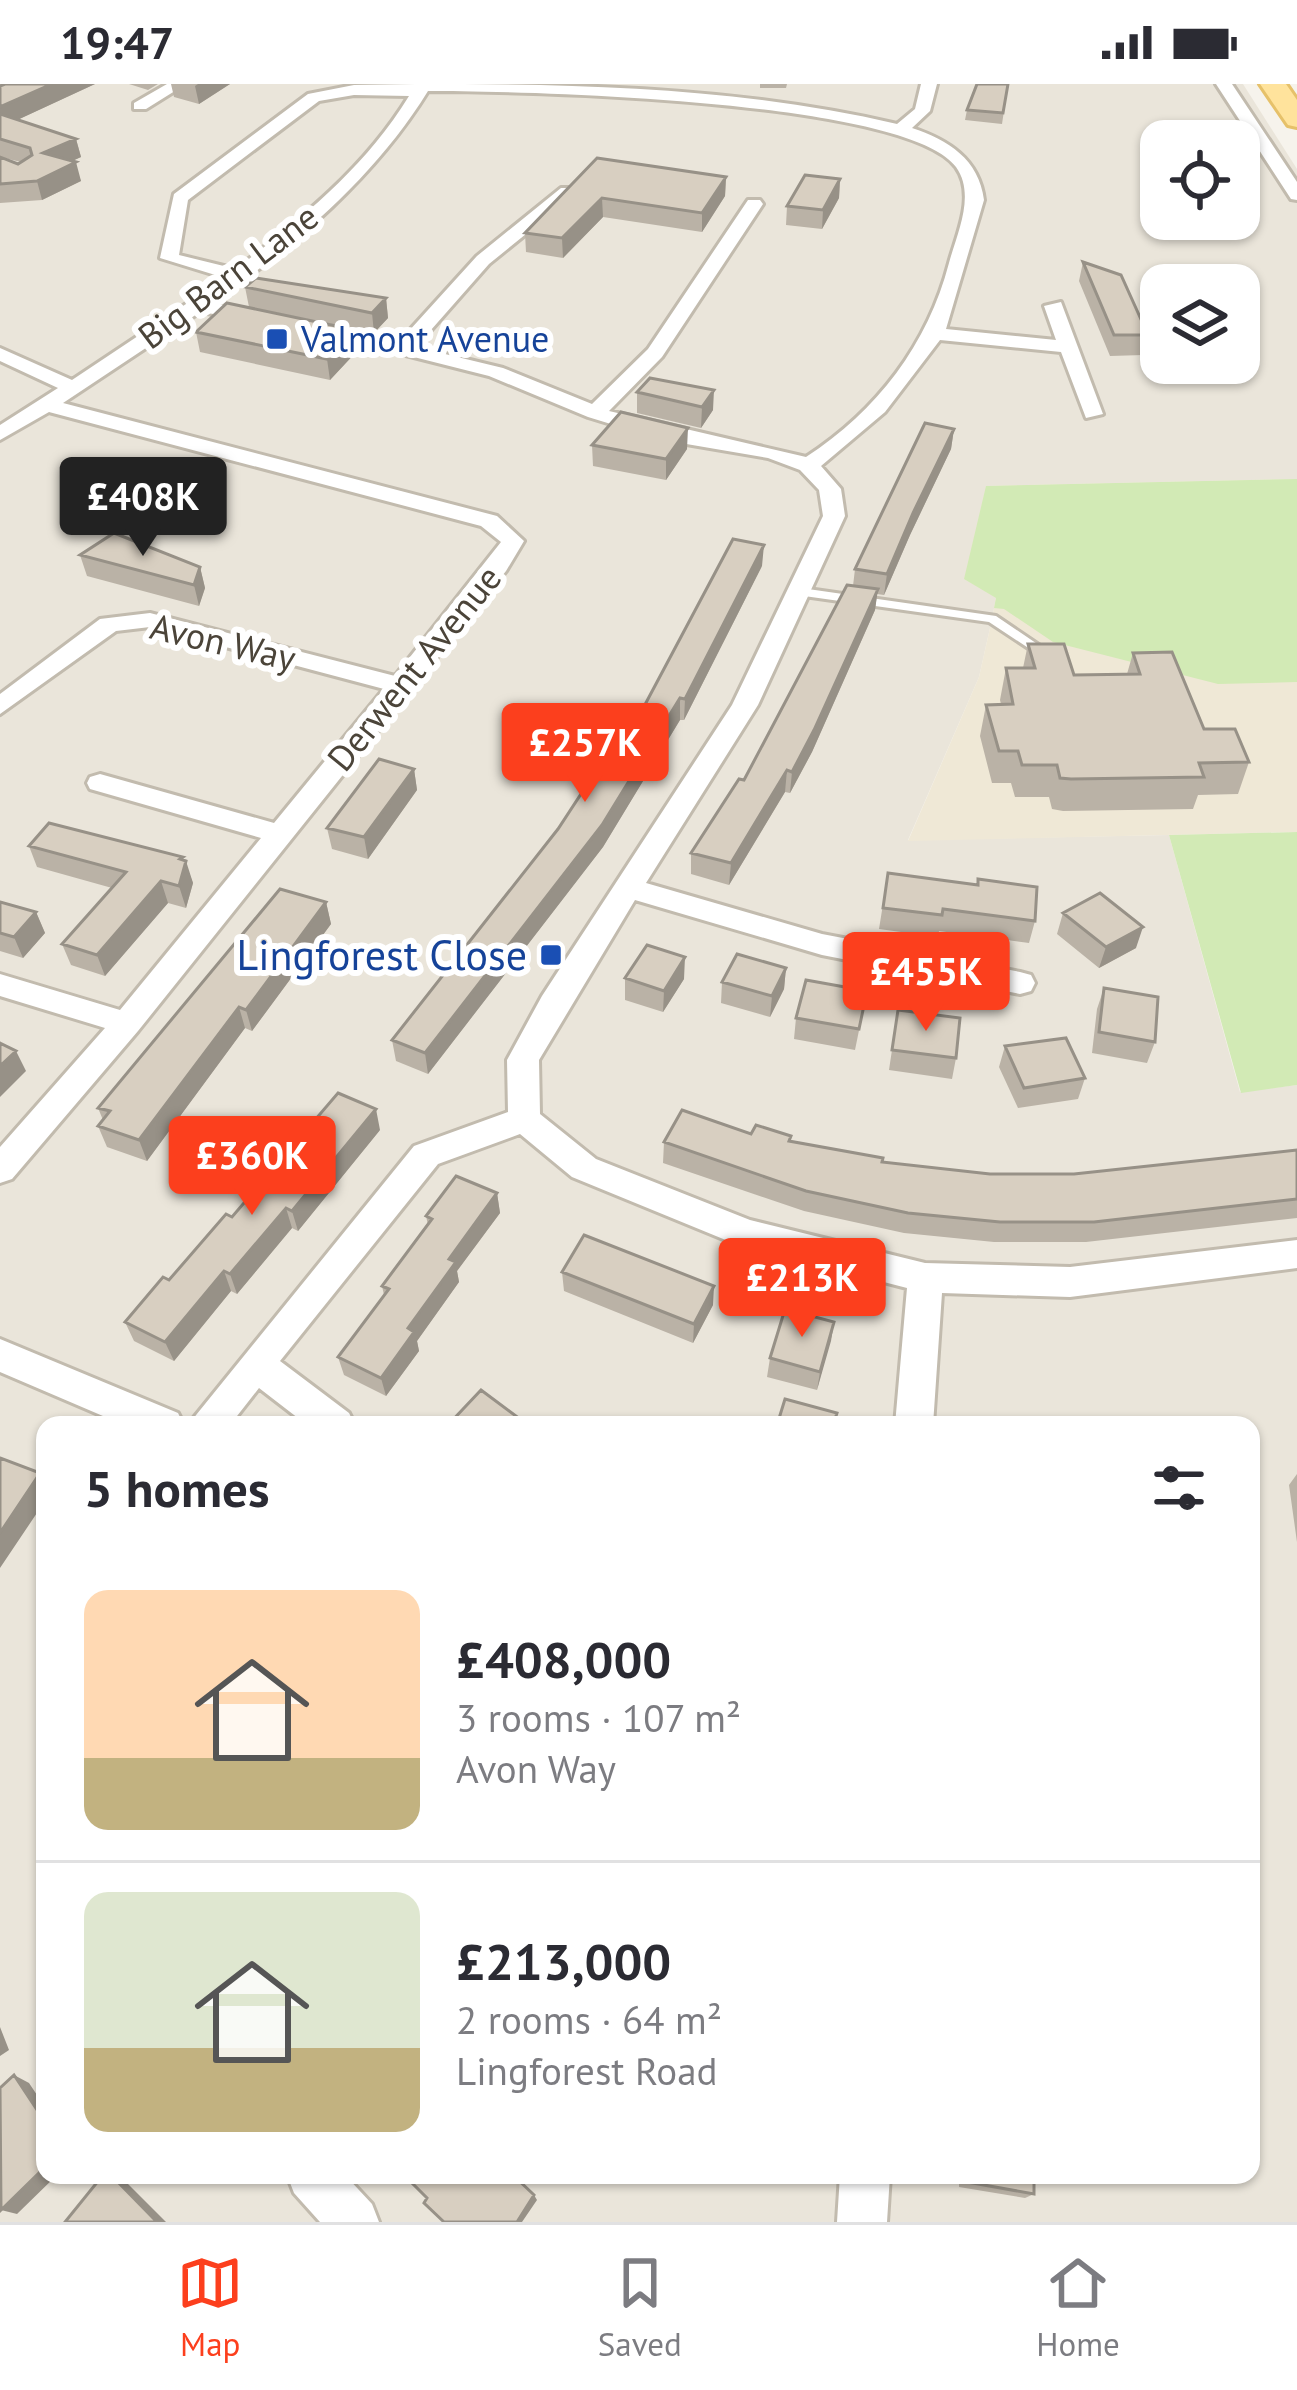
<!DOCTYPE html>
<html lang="en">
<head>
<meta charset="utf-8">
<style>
  :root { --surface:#fff; --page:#f2f2f3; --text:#2b2b33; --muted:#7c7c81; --line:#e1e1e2; --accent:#fc3f1d }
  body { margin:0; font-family:"PT Sans",sans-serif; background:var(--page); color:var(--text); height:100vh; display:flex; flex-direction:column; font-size:45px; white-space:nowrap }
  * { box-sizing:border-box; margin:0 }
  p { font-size:39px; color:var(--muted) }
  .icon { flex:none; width:66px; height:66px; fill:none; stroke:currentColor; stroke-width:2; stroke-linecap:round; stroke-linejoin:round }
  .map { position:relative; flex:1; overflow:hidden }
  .sheet { position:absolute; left:36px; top:1332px; width:1224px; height:768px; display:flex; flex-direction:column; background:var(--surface); border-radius:24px; box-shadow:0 3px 9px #0004 }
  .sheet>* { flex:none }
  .tools { position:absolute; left:1140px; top:36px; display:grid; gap:24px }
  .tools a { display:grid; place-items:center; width:120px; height:120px; border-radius:24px; background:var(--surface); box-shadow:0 3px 9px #0004; font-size:60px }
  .price { position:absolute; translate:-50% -102px; padding:0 27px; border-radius:12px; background:var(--accent); color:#fff; font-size:39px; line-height:78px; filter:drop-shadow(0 3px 6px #0008) }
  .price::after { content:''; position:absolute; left:50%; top:72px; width:36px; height:27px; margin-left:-18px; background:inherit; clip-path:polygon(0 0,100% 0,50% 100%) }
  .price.active { background:#222; color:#fff }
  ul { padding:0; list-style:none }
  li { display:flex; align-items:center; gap:36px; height:300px; padding:0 48px }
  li+li { border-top:3px solid var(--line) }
  li span { display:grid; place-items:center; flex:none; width:336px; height:240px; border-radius:24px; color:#555 }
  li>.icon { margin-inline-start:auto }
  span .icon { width:144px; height:144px; fill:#fffc; stroke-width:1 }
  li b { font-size:51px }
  h2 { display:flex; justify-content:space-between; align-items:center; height:144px; padding:0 48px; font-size:51px }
  .status { display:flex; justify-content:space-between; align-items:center; height:84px; padding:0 60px; background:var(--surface); direction:ltr }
  .status svg { height:33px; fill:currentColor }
  .tab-bar { display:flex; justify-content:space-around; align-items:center; height:168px; border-top:3px solid var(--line); background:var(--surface); font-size:33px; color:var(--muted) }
  .tab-bar a { display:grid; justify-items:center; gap:6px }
  .tab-bar .active { color:var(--accent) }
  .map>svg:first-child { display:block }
</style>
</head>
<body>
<div class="status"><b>19:47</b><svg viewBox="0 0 49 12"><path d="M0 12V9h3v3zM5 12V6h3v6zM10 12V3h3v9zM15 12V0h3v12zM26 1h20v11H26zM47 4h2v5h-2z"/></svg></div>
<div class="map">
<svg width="1297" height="2138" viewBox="0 0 1297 2138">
  <rect width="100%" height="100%" fill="#f6f3ec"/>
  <path fill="#eae5da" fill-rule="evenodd" d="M0,0H1243L1297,85V395L986,402L983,504L996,514L992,535L979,593L908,756L1169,751L1240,1008L1297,1001V2138H0ZM1161,57H1239V135H1161ZM1161,201H1239V279H1161ZM45,1341H1251V2091H45Z"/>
  <path fill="#efe8d6" d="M1297,395V748L908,757L979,593L992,535L996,514L964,495L986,402Z"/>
  <path fill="#d2eab5" d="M1297,395V598L1218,600L1053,558L1004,525L994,524L996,514L964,495L986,402Z
    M1297,748V1001L1241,1009L1169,751Z"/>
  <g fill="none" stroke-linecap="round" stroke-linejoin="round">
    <defs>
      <path id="lane" d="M801,504L996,532L1052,570L1046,574L1042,573L989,538L797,511L795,508Z"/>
      <path id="street" d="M167,0H186L146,25H134V19Z
        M416,0C577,0 739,3 897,40L915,25L921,0H937L930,27L912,44C948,56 979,75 984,116L946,245L1056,256L1044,222L1061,218L1103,330L1086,334L1061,268L940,256L885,328L821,382L841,405L845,432L758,621L646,799L822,850L1020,888L1031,891L1035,899L1031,907L1020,910L822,871L635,816L539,976L540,1030L596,1075L750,1136L925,1179L1070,1183L1297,1156V1184L1070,1213L942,1209L933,1341H895L907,1204L733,1159L572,1093L520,1050L438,1080L280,1277L349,1329L355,1341H307L259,1304L230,1341H188L414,1062L508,1028L507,976L542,912L732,621L823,432L819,406L800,386L768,374L663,356L588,333L489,292L307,246L317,240L398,259L477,172L561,104H573V112L489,180L416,263L503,284L592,320L648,265L748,116H760L763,120L662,273L609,327L806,373C877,327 928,260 949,179C957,149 976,111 956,83C905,15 519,7 428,7C375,93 297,159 213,219L267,230V238L200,228L63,319L497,432L524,457L506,487L138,947L12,1095L0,1099V1063L105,944L0,912V890L120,926L261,754L90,705L87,699L90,693L100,690L274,739L384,605L150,543L116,547L0,630V610L100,535L150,529L395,592L501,458L481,442L49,328L0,356V341L58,304L0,277V264L72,296L225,194L160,174L174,110L308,10L354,1ZM354,11L409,12C365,84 301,135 236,185L179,171L188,116L319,17Z
        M1216,0H1232L1297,98V116L1291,115Z
        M0,1255L178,1329L184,1341H124L0,1288Z
        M287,2091H345L372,2120L379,2138H320L294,2109Z
        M840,2091H890L887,2138H837Z"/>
      <path id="primary" d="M1260,0H1286L1297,16V43L1288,41Z"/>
    </defs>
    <use href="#lane" stroke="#c2bbae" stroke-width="6"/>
    <use href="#street" stroke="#c2bbae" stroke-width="6"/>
    <use href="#primary" stroke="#e6c16a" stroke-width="6"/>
    <use href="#lane" fill="#fff" fill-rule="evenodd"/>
    <use href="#street" fill="#fff" fill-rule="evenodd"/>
    <use href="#primary" fill="#ffe39c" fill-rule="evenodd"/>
  </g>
  <path fill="#bab2a6" d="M0,0H95L17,36L76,55L81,73L72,77L81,97L42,116L0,119V73L18,80L21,78L0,73Z
    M129,0H158L148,6Z
    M171,0H230L199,20L174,13Z
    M760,0H787L786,4H760Z
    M1008,0L1002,40L965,36L967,26Z
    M597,74L726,93L725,112L702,148L603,133L563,174L526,168L525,149Z
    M840,95L839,114L822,145L786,141L787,122Z
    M1083,178L1148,251L1143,271L1110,272L1079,197Z
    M245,203L386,214L388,234L374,249L249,223Z
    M355,246L358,266L330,296L200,268L196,248Z
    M637,308L713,326L701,344L637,329Z
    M954,345L951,365L910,451L884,511L877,510L875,526L812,668L790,709L785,708L729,801L691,790V769L744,696L853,502L855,485Z
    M592,361L687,365L666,396L593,382Z
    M80,471L200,483L205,504L199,522L87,492Z
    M762,482L684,636H680L603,763L428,990L396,977L392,956L558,745L640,630Z
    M1028,560L1074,591L1127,590L1133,569L1204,645L1249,678L1238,710L1198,711L1193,725L1063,727L1052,725L1049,713H1015L1011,699H992L980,652L986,621L1001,620L1000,616L1006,584H1023Z
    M414,685L417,706L368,775L332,765L327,744Z
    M29,762L184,776L193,799L186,824L168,819L105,892L71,881L62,860L112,804L37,783Z
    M888,789L1035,837L1029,859L939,847L938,853L879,845Z
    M0,818L36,828L45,849L23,874L0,867Z
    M326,818L331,840L252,947L245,944L147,1077L107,1063L98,1042L103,1036L98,1024Z
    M1063,829L1136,864L1099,884L1057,850Z
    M786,884L784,905L770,933L721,919L722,898Z
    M625,894L684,895L663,928L625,916Z
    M1104,904L1155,958L1147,979L1092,969L1097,925Z
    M867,907L855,966L794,955L796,934Z
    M898,926L956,974L952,995L889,986Z
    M1005,962L1085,994L1078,1015L1018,1024L999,983Z
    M380,1046L298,1147L292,1144L237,1210L231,1207L174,1277L134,1257L125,1238L232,1133Z
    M751,1050L791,1057L882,1078L990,1090H1074L1297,1066V1134L1086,1158H994L904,1149L804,1127L663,1079L664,1058Z
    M497,1109L500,1129L457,1187L459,1198L417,1257L419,1267L386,1312L344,1291L338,1273L384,1211L382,1202L428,1141L426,1132Z
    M562,1188L713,1221L693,1259L564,1207Z
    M834,1238L817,1306L767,1293L770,1274Z
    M1297,1390V1458L1289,1401Z
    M959,2091H1034V2110L1025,2114L959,2103Z"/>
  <path fill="#979187" d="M52,0H95L0,44V23Z
    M198,0H230L199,20L195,2Z
    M76,55L81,73L48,88L43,69Z
    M76,78L81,97L42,116L37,97Z
    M726,93L725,112L702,148V129Z
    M840,95L839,114L822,145L823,126Z
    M602,114L603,133L563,174L562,154Z
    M386,214L388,234L374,249L372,229Z
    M355,246L358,266L330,296L327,275Z
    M714,306L713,326L701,344L702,323Z
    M688,344L687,365L666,396V375Z
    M954,345L951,365L910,451L884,511L887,490L913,429Z
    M764,461L762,482L684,636L685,615Z
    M200,483L205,504L199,522L194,501Z
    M878,505L875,526L812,668L790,709L792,688Z
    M680,614V636L603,763L428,990L425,969Z
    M414,685L417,706L368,775L364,753Z
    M787,686L785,708L729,801L731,779Z
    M183,773L185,781L186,777L193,799L186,824L179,802L180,775Z
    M161,797L168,819L105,892L97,871Z
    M326,818L331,840L252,947L246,926Z
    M36,828L45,849L23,874L14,853Z
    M1143,843L1136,864L1099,884L1106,863Z
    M685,873L684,895L663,928L664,907Z
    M786,884L784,905L770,933L772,912Z
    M239,923L245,944L147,1077L139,1056Z
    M16,967L26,987L0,1013V982Z
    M376,1025L380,1046L298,1147L292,1127Z
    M497,1109L500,1129L457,1187L459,1198L417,1257L419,1267L386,1312L381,1294L408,1244L449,1175Z
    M286,1124L292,1144L237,1210L230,1190Z
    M224,1187L231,1207L174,1277L165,1258Z
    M714,1202L713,1221L693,1259L694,1240Z
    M834,1238L831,1257L817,1306L820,1288Z
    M40,1389L45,1397V1417L0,1484V1449Z
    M0,1943L9,1966L0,1972Z
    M14,1991L29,1999L45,2023V2038Z
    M45,2083V2091H57L17,2130L1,2126Z
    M111,2091L120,2092L166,2138H157Z
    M534,2111L537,2116L522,2138H517Z"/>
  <path fill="#d8cfc1" stroke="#979187" stroke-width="3" d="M5,0H52L0,23V2Z
    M977,0H1008L1003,29L967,26Z
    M0,30L76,55L43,69L76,78L37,97L0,100V73L18,80L32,71L30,64L0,55Z
    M597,74L726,93L702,129L602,114L562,154L525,149Z
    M805,91L840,95L823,126L787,122Z
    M1083,178L1121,191L1148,251H1114Z
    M256,194L386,214L372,229L245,203Z
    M227,219L355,246L327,275L196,248Z
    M650,294L714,306L702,323L637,308Z
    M621,328L688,344L666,375L592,361Z
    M925,339L954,345L913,429L887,490L855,485Z
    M114,449L200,483L194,501L80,471Z
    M733,455L764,461L685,615L680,614L602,741L425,969L392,956L558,745L634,629L640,630Z
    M847,501L878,505L814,646L792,688L787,686L731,779L691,769L739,695L744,696Z
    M1028,560H1064L1074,591L1140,590L1133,569L1172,568L1204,645H1235L1249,678L1199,679L1204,693L1071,695L1060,694L1057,681H1022L1018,667H999L986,621L1013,620L1006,584H1035Z
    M379,675L414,685L364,753L327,744Z
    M49,739L183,773L180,775L186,777L179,802L161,797L97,871L62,860L126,788L29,762Z
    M888,789L978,801V795L1037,803L1035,837L943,825L942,831L883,824Z
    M280,805L326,818L246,926L239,923L139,1056L98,1042L110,1027L98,1024Z
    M1100,809L1143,843L1106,863L1063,829Z
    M0,818L36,828L14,853L0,849Z
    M647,861L685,873L664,907L625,894Z
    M737,870L786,884L772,912L722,898Z
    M806,896L867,907L859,945L796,934Z
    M1104,904L1158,913L1155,958L1099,948Z
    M898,926L960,934L956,974L892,966Z
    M1066,954L1085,994L1024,1004L1005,962Z
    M0,959L16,967L0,982Z
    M338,1009L376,1025L292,1127L286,1124L230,1190L224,1187L165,1258L125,1238L163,1193L169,1196L226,1130L232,1133Z
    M682,1026L751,1050L756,1041L791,1052L789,1057L883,1074L882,1078L990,1090H1074L1297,1066V1115L1094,1138H1000L908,1129L806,1107L664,1058Z
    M456,1092L497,1109L449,1175L456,1178L408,1244L414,1248L381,1294L338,1273L389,1205L382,1202L432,1135L426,1132Z
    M584,1151L714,1202L694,1240L562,1188Z
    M785,1225L834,1238L820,1288L770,1274Z
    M481,1306L528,1341H448Z
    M785,1315L837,1329L833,1341H777Z
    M0,1374L40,1389L0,1449Z
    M14,1991L45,2038V2083L1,2126L0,2004Z
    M103,2091H111L157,2138H65Z
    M404,2091H513L534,2111L517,2138H444L424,2119L427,2114Z
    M967,2091H1034V2110L967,2098Z"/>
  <g fill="#1a4fb4" stroke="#fff" stroke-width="4.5">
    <rect x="265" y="243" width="24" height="24" rx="6"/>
    <rect x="539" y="859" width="24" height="24" rx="6"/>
  </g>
  <g text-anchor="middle" stroke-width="12" stroke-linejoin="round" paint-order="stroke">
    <g font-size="36" fill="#4b4439" stroke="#fff">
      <text transform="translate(228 192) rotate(-37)" y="13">Big Barn Lane</text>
      <text transform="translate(223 558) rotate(13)" y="13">Avon Way</text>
      <text transform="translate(414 584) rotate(-51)" y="13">Derwent Avenue</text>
    </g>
    <g font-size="36" fill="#164399" stroke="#fff" text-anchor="start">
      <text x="301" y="268">Valmont Avenue</text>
    </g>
    <g font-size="42" fill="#164399" stroke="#fff" text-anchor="end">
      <text x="527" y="886">Lingforest Close</text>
    </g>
  </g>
</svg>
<div class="tools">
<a><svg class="icon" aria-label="locate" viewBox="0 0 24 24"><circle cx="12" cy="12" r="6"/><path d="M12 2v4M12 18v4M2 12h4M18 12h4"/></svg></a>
<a><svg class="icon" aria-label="layers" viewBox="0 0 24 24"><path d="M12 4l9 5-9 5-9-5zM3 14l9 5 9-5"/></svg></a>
</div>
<b class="price active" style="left:143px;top:475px">£408K</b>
<b class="price" style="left:585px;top:721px">£257K</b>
<b class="price" style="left:926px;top:950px">£455K</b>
<b class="price" style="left:252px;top:1134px">£360K</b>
<b class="price" style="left:802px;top:1256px">£213K</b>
<section class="sheet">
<h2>5 homes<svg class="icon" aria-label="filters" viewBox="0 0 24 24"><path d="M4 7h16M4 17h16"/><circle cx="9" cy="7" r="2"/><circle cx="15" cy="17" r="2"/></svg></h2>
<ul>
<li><span style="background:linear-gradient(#ffd9b3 70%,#c2b280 0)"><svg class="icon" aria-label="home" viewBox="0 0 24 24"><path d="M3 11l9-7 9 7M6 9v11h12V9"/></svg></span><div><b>£408,000</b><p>3 rooms · 107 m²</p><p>Avon Way</p></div></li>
<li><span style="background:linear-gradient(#dfe7d0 65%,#c2b280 0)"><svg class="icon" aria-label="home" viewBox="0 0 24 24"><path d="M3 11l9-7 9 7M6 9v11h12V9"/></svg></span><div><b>£213,000</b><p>2 rooms · 64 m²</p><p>Lingforest Road</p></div></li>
</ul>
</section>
</div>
<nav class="tab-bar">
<a class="active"><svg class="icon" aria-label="map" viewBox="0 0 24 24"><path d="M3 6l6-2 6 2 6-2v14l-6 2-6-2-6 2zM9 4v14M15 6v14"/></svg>Map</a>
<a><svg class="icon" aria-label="saved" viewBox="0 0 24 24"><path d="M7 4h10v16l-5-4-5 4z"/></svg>Saved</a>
<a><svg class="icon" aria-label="home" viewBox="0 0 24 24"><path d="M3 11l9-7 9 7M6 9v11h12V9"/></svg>Home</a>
</nav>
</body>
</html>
